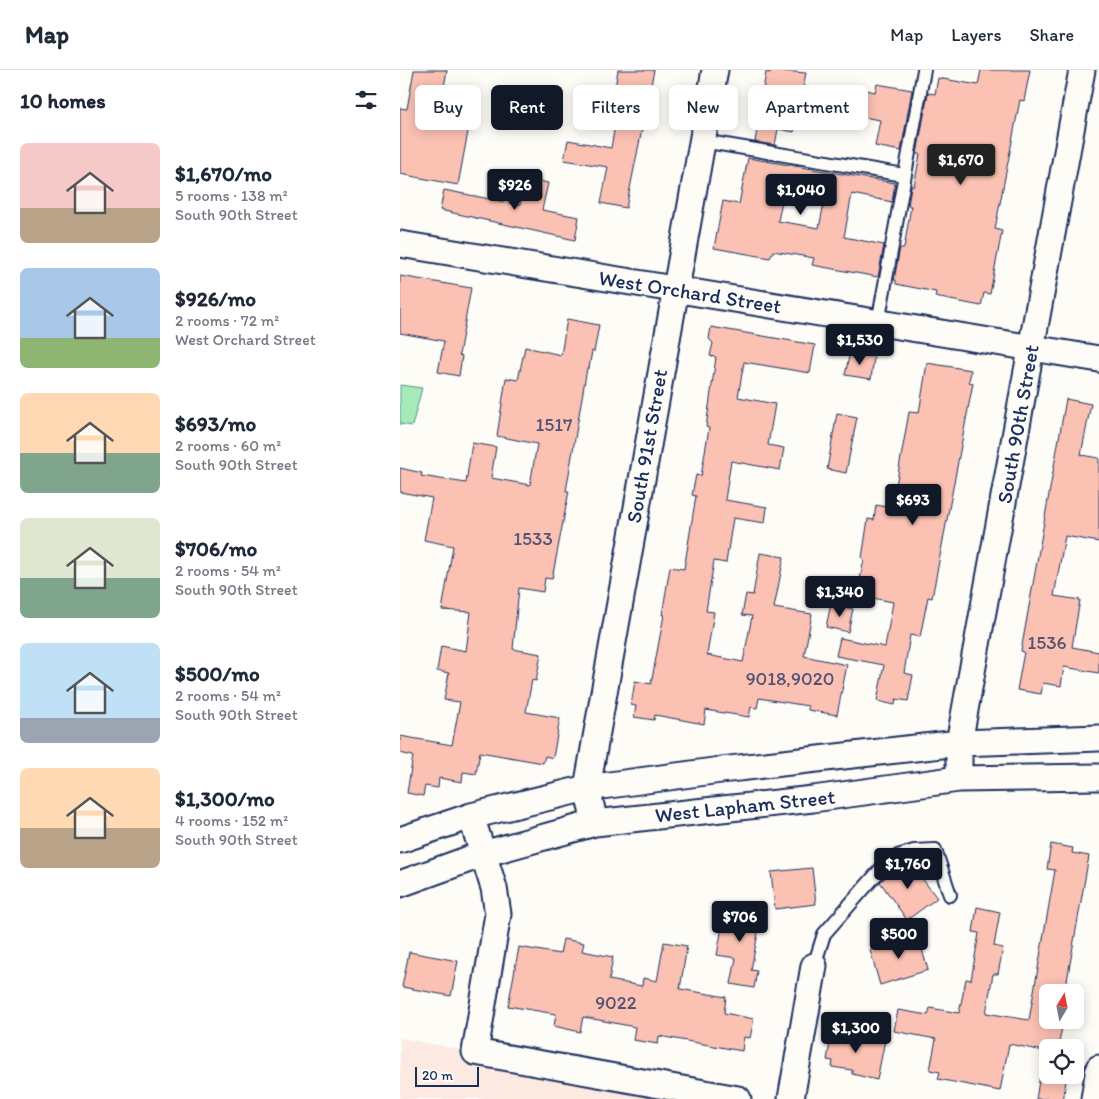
<!DOCTYPE html>
<html lang="en">
<head>
<meta charset="utf-8">
<style>
  :root { --surface:#fff; --page:#f2f2f3; --text:#1f2937; --muted:#747a83; --line:#e0e1e3; --accent:#111827 }
  body { margin:0; font-family:Itim,sans-serif; background:var(--page); color:var(--text); height:100vh; display:flex; flex-direction:column; font-size:19px; white-space:nowrap }
  * { box-sizing:border-box; margin:0 }
  p { font-size:16px; color:var(--muted) }
  .icon { flex:none; width:28px; height:28px; fill:none; stroke:currentColor; stroke-width:2; stroke-linecap:round; stroke-linejoin:round }
  .map { position:relative; flex:1; overflow:hidden }
  .panel { display:flex; flex-direction:column; background:var(--surface); width:400px }
  .panel>* { flex:none }
  .guide { position:absolute; left:15px; top:15px; width:475px; height:45px; display:flex; gap:10px }
  .needle { width:32px; rotate:10deg }
  .buttons { position:absolute; left:639px; top:914px; display:grid; gap:10px }
  .buttons a { display:grid; place-items:center; width:45px; height:45px; border-radius:8px; background:var(--surface); box-shadow:0 2px 12px #0003; font-size:25px }
  .scale { position:absolute; left:15px; bottom:12px; width:64px; box-sizing:border-box; padding-left:5px; border:2px solid #1b2f5e; border-top:0; font-size:14px; line-height:18px; white-space:nowrap; color:#1b2f5e; -webkit-text-stroke:4px #fdfcf7; paint-order:stroke }
  .price { position:absolute; translate:-50% -42px; padding:0 11px; border-radius:5px; background:var(--accent); color:#fff; font-size:16px; line-height:32px; filter:drop-shadow(0 1px 2px #0008) }
  .price::after { content:''; position:absolute; left:50%; top:30px; width:15px; height:11px; margin-left:-8px; background:inherit; clip-path:polygon(0 0,100% 0,50% 100%) }
  .price.selected { background:#222; color:#fff }
  ul { padding:0; list-style:none }
  li { display:flex; align-items:center; gap:15px; height:125px; padding:0 20px }
  li span { display:grid; place-items:center; flex:none; width:140px; height:100px; border-radius:8px; color:#555 }
  li>.icon { margin-inline-start:auto }
  span .icon { width:60px; height:60px; fill:#fffc; stroke-width:1 }
  li b { font-size:21px }
  h2 { display:flex; justify-content:space-between; align-items:center; height:60px; padding:0 20px; font-size:21px }
  .pill { padding:0 18px; border-radius:8px; background:var(--surface); box-shadow:0 2px 12px #0003; font-size:18px; line-height:45px }
  .pill.selected { background:var(--accent); color:#fff }
  header { display:flex; align-items:center; gap:30px; box-sizing:border-box; height:70px; padding:0 25px; background:var(--surface); border-bottom:1px solid var(--line) }
  header strong { font-size:24px }
  nav { display:flex; gap:28px; margin-inline-start:auto; font-size:18px }
  main { display:flex; flex:1; min-height:0 }
  .map>svg:first-child { display:block }
</style>
</head>
<body>
<header>
<strong>Map</strong>
<nav><a>Map</a><a>Layers</a><a>Share</a></nav>
</header>
<main>
<section class="panel">
<h2>10 homes<svg class="icon" aria-label="filters" viewBox="0 0 24 24"><path d="M4 7h16M4 17h16"/><circle cx="9" cy="7" r="2"/><circle cx="15" cy="17" r="2"/></svg></h2>
<ul>
<li><span style="background:linear-gradient(#f6c9c9 65%,#b9a48a 0)"><svg class="icon" aria-label="home" viewBox="0 0 24 24"><path d="M3 11l9-7 9 7M6 9v11h12V9"/></svg></span><div><b>$1,670/mo</b><p>5 rooms · 138 m²</p><p>South 90th Street</p></div></li>
<li><span style="background:linear-gradient(#a9c7e8 70%,#8fb573 0)"><svg class="icon" aria-label="home" viewBox="0 0 24 24"><path d="M3 11l9-7 9 7M6 9v11h12V9"/></svg></span><div><b>$926/mo</b><p>2 rooms · 72 m²</p><p>West Orchard Street</p></div></li>
<li><span style="background:linear-gradient(#ffd9b3 60%,#7fa58c 0)"><svg class="icon" aria-label="home" viewBox="0 0 24 24"><path d="M3 11l9-7 9 7M6 9v11h12V9"/></svg></span><div><b>$693/mo</b><p>2 rooms · 60 m²</p><p>South 90th Street</p></div></li>
<li><span style="background:linear-gradient(#dfe7d0 60%,#7fa58c 0)"><svg class="icon" aria-label="home" viewBox="0 0 24 24"><path d="M3 11l9-7 9 7M6 9v11h12V9"/></svg></span><div><b>$706/mo</b><p>2 rooms · 54 m²</p><p>South 90th Street</p></div></li>
<li><span style="background:linear-gradient(#bfe0f5 75%,#9aa5b1 0)"><svg class="icon" aria-label="home" viewBox="0 0 24 24"><path d="M3 11l9-7 9 7M6 9v11h12V9"/></svg></span><div><b>$500/mo</b><p>2 rooms · 54 m²</p><p>South 90th Street</p></div></li>
<li><span style="background:linear-gradient(#ffd9b3 60%,#b9a48a 0)"><svg class="icon" aria-label="home" viewBox="0 0 24 24"><path d="M3 11l9-7 9 7M6 9v11h12V9"/></svg></span><div><b>$1,300/mo</b><p>4 rooms · 152 m²</p><p>South 90th Street</p></div></li>
</ul>
</section>
<div class="map">
<svg width="699" height="1029" viewBox="0 0 699 1029">
  <rect width="100%" height="100%" fill="#fdfcf7"/>
  <filter id="ink" filterUnits="userSpaceOnUse"><feTurbulence type="fractalNoise" baseFrequency=".02" numOctaves="2"/><feDisplacementMap in="SourceGraphic" scale="10" xChannelSelector="R" yChannelSelector="G"/><feConvolveMatrix kernelMatrix="1 2 1 2 8 2 1 2 1" color-interpolation-filters="sRGB"/></filter>
  <g filter="url(#ink)">
    <path fill="#fceae2" d="M0,968L100,987L338,1029H0Z"/>
    <path fill="#a4ebb8" stroke="#608d8b" d="M0,315L22,318L12,356L0,354Z"/>
    <path fill="#fbc1b2" stroke="#1b2f5e" fill-rule="evenodd" d="M14,0H47L39,45L70,51L58,115L0,104V38L7,39Z
      M218,0H254L226,138L201,133L208,97L164,90L168,70L211,78L217,44L204,41L207,22L214,23Z
      M370,0L406,3L394,62L378,59L375,75L355,72L366,2L370,3Z
      M581,0H630L624,31L620,30L595,159L602,161L590,224L584,223L581,236L535,227L536,222L496,214V210H494L500,178H504L511,136H508L511,116H514L520,84H517L528,23L535,24L538,8L578,15Z
      M477,14L512,20L501,81L475,76L480,50L457,46L462,19L475,22Z
      M348,88L495,113L492,132L452,124L444,167L484,175L478,207L412,195L414,188L373,181L370,188L314,178L323,131L339,134ZM385,116L426,123L419,158L378,151Z
      M125,108L148,113L142,140L179,147L175,170L40,140L44,120L120,135Z
      M0,206L71,218L59,285L62,286L59,306L38,302L44,271L0,263Z
      M167,249L199,255L194,282L192,281L189,298H187L166,421H169L152,509L145,508L143,522L119,518L113,579L141,584L136,611L132,610L126,642L160,648L153,688L145,686L143,693L80,682L76,704L63,702L62,712L39,708L38,718L25,716L23,726L7,723L13,686L0,683V666L52,675L60,632L44,630L49,603L37,601L41,576L66,581L71,542L42,540L53,476L24,470L32,428L0,422V398L22,403L21,406L66,413L72,373L96,377L91,408L130,415L137,374L97,366L106,308L118,310L125,277L161,285Z
      M311,257L415,275L410,303L344,292L338,327L375,334L368,375L384,378L380,400L331,391L325,430L367,437L365,453L333,448L326,493L314,491L306,541L314,542L307,585L343,592L352,546L342,545L346,524L353,525L360,483L384,487L374,538L412,544L404,586L447,595L437,645L408,640V636L359,628L357,638L351,637L349,647L306,640L304,654L255,645L254,650L234,647L236,636L231,635L235,611L251,614L264,545H262L270,497L284,499L296,426L292,425L296,405L301,406L309,358L306,357L316,287L310,286L313,273L309,269Z
      M450,282L474,287L471,309L445,305Z
      M527,293L571,300L569,312L573,313L532,528L528,527L520,567L510,565L504,603L513,605L508,631L496,629L495,635L477,631L484,595L436,586L440,568L485,577L493,532L457,525L464,489L462,488L468,449L474,450L476,435L492,438L509,342L519,343Z
      M666,329L691,334L681,385L699,388V472L665,466L654,526L680,530L672,577L699,582V603L664,597L661,616L643,613L641,624L617,620L624,582L621,581Z
      M437,343L457,347L446,403L427,399Z
      M431,534L453,539L448,562L426,557Z
      M651,774L673,778L672,783L689,786L665,922H648V955L662,957L658,978H648V982L609,974L600,1021L538,1009L540,1002L530,1000L536,969L494,961L498,940L528,945L530,938L559,943L566,909L571,910L579,863L573,862L577,837L600,842L594,876L603,878L598,904H593L586,943L629,950L655,800L647,799Z
      M509,791L537,828L507,850L480,812L502,793Z
      M412,798L416,834L375,839L371,802Z
      M326,835L362,842L351,900L357,901L354,918L331,914L336,888L317,885Z
      M518,866L528,900L480,915L470,880Z
      M163,869L184,873L182,881L213,887L209,910L242,916L243,908L257,911L264,872L287,876L280,919L326,927L324,943L354,949L350,968L344,967L342,981L259,966L258,974L233,970L235,957L183,947L180,962L154,956L156,944L108,936L119,877L160,884Z
      M9,882L58,891L51,926L2,917Z
      M432,962L485,970L477,1010L452,1004V1000L432,997L433,991L427,990Z
      M640,1005H667L663,1029H636Z"/>
    <g fill="none" stroke-linecap="round" stroke-linejoin="round">
      <defs>
        <path id="lane" d="M302,71L504,105
          M478,253L524,0
          M414,896L424,864L481,799L498,786L514,781L535,780L550,825"/>
        <path id="street" d="M0,174L699,289
          M559,709V673L682,0
          M71,746L94,818L98,844L75,982L338,1029
          M195,753L187,718L315,0
          M0,770L71,746L187,718L321,700L559,673L699,668
          M0,814L83,784L195,753L413,729L559,709L699,707
          M391,1029L414,896
          M694,1029L699,998"/>
      </defs>
      <use href="#lane" stroke="#1b2f5e" stroke-width="16"/>
      <use href="#street" stroke="#1b2f5e" stroke-width="29"/>
      <use href="#lane" stroke="#fdfcf7" stroke-width="12"/>
      <use href="#street" stroke="#fdfcf7" stroke-width="25"/>
    </g>
  </g>
  <g text-anchor="middle" stroke-width="4.5" stroke-linejoin="round" paint-order="stroke">
    <g font-size="19" fill="#535473">
      <text x="154" y="361">1517</text>
      <text x="133" y="475">1533</text>
      <text x="647" y="579">1536</text>
      <text x="390" y="615">9018,9020</text>
      <text x="216" y="939">9022</text>
    </g>
    <g font-size="21" fill="#1b2f5e" stroke="#fdfcf7">
      <text transform="translate(290 222) rotate(9)" y="7">West Orchard Street</text>
      <text transform="translate(618 354) rotate(-80)" y="7">South 90th Street</text>
      <text transform="translate(247 376) rotate(-80)" y="7">South 91st Street</text>
      <text transform="translate(345 736) rotate(-6)" y="7">West Lapham Street</text>
    </g>
  </g>
</svg>
<div class="buttons">
<a><svg class="needle" viewBox="-14 -14 28 28"><path d="M0-13l5 13h-10z" fill="#e53935"/><path d="M0 13l5-13h-10z" fill="#747a83"/></svg></a>
<a><svg class="icon" aria-label="locate" viewBox="0 0 24 24"><circle cx="12" cy="12" r="6"/><path d="M12 2v4M12 18v4M2 12h4M18 12h4"/></svg></a>
</div>
<div class="scale">20 m</div>
<b class="price selected" style="left:561px;top:116px">$1,670</b>
<b class="price" style="left:115px;top:141px">$926</b>
<b class="price" style="left:401px;top:146px">$1,040</b>
<b class="price" style="left:460px;top:296px">$1,530</b>
<b class="price" style="left:513px;top:456px">$693</b>
<b class="price" style="left:440px;top:548px">$1,340</b>
<b class="price" style="left:508px;top:820px">$1,760</b>
<b class="price" style="left:340px;top:873px">$706</b>
<b class="price" style="left:499px;top:890px">$500</b>
<b class="price" style="left:456px;top:984px">$1,300</b>
<div class="guide">
<a class="pill">Buy</a>
<a class="pill selected">Rent</a>
<a class="pill">Filters</a>
<a class="pill">New</a>
<a class="pill">Apartment</a>
</div>
</div>
</main>
</body>
</html>
